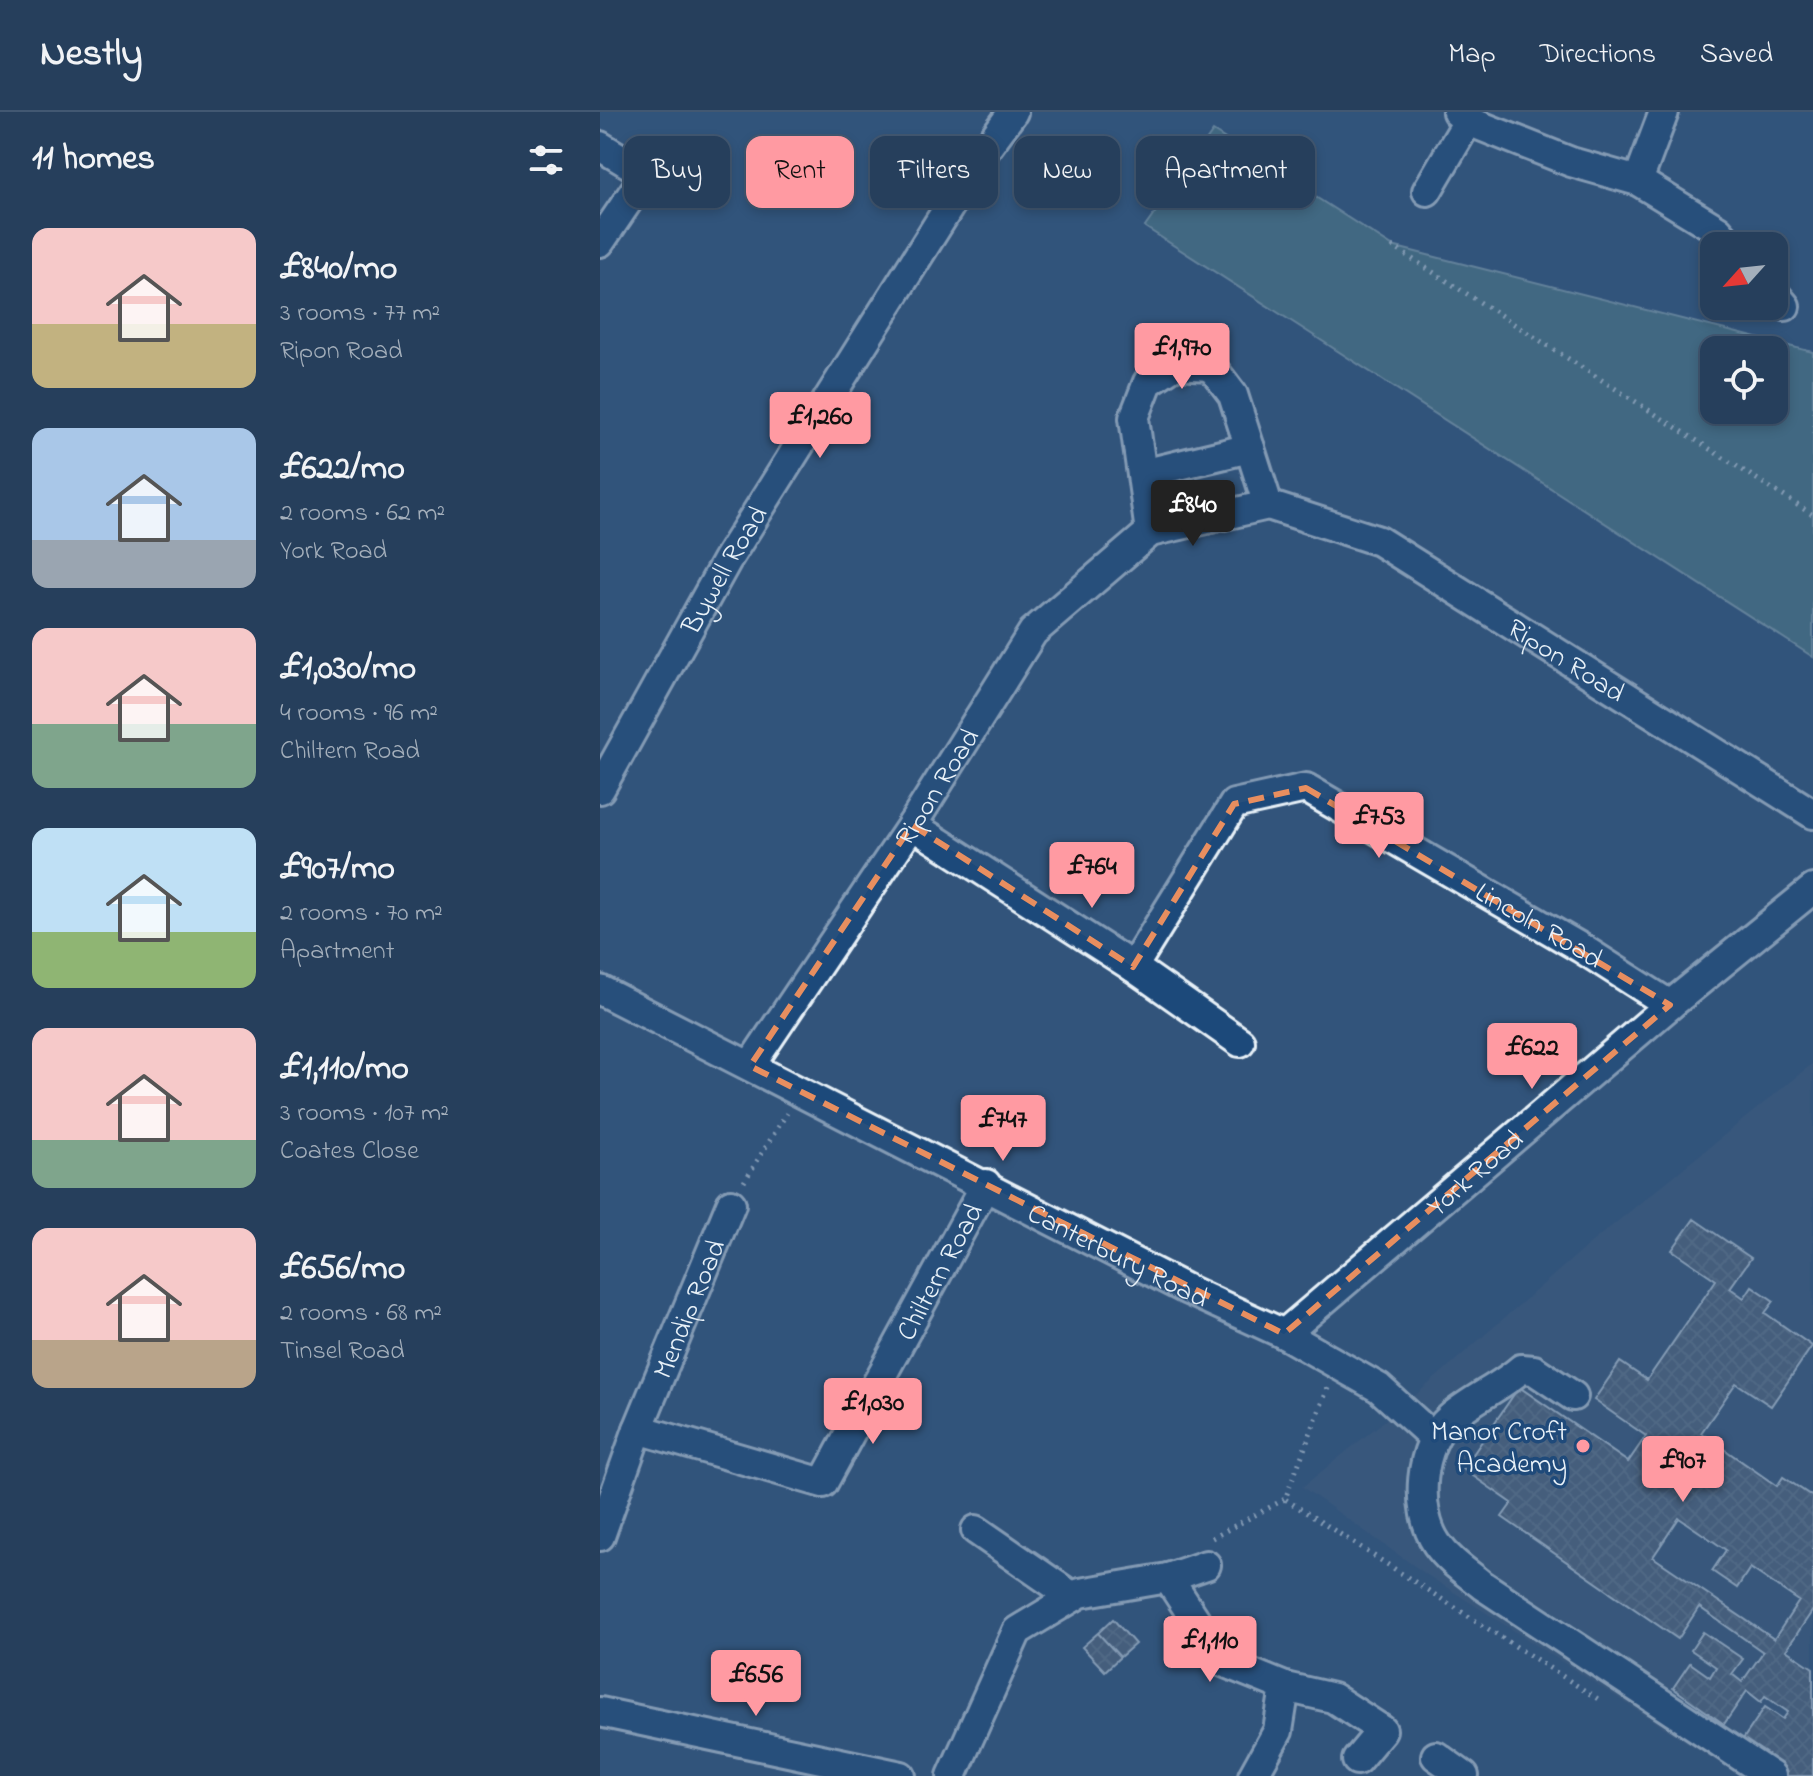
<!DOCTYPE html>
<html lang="en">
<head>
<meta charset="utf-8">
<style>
  :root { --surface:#263f5c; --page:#324a65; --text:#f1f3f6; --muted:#a4afbb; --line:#425872; --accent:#ff9aa2 }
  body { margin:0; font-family:"Indie Flower",sans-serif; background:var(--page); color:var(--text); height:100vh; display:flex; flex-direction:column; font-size:30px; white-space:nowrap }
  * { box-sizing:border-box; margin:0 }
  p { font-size:26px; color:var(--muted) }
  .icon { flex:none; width:44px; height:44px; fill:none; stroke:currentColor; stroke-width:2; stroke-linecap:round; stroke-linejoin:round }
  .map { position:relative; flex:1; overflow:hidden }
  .side { display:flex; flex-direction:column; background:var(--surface); width:600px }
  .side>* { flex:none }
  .top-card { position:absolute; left:24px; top:24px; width:760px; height:72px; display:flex; gap:16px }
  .needle { width:52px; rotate:243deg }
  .tools { position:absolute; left:1100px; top:120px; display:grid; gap:16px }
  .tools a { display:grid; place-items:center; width:88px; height:88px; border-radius:16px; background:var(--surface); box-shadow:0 4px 12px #0003,0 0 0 2px var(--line); font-size:40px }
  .price { position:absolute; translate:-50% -68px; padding:0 18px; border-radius:8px; background:var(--accent); color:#111; font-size:26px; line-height:52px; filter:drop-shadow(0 2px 4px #0008) }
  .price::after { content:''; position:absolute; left:50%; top:48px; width:24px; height:18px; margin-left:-12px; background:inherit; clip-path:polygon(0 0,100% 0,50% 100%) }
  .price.selected { background:#222; color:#fff }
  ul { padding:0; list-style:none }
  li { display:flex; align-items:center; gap:24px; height:200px; padding:0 32px }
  li span { display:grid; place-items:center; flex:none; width:224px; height:160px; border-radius:16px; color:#555 }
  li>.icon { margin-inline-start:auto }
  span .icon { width:96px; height:96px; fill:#fffc; stroke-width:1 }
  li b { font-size:34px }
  h2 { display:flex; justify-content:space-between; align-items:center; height:96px; padding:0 32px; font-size:34px }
  .chip { padding:0 28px; border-radius:16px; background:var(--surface); box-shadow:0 4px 12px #0003,0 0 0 2px var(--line); font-size:28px; line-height:72px }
  .chip.selected { background:var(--accent); color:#111 }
  header { display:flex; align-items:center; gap:48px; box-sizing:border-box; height:112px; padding:0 40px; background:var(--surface); border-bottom:2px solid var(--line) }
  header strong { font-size:38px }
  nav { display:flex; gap:44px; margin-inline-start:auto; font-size:28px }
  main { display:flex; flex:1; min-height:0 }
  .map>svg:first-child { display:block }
</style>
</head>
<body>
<header>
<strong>Nestly</strong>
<nav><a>Map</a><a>Directions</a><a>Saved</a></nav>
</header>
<main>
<section class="side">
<h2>11 homes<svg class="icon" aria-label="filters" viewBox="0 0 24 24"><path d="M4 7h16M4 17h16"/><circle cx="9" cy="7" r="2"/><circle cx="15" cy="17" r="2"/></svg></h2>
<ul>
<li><span style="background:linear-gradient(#f6c9c9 60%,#c2b280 0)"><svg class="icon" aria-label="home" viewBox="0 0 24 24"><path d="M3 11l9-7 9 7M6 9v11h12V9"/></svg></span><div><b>£840/mo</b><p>3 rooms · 77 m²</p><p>Ripon Road</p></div></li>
<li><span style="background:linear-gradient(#a9c7e8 70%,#9aa5b1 0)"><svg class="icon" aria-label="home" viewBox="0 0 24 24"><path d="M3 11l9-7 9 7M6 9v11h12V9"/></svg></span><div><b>£622/mo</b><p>2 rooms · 62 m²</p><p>York Road</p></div></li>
<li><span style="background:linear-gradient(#f6c9c9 60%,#7fa58c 0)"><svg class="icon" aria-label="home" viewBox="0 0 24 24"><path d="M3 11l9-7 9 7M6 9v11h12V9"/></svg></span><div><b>£1,030/mo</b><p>4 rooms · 96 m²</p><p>Chiltern Road</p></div></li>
<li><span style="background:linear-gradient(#bfe0f5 65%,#8fb573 0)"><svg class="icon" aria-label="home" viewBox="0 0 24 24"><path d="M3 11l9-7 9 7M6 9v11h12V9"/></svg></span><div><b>£907/mo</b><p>2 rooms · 70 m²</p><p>Apartment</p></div></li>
<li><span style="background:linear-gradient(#f6c9c9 70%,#7fa58c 0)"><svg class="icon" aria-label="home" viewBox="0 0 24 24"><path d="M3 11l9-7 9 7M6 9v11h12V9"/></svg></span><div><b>£1,110/mo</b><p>3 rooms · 107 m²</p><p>Coates Close</p></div></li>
<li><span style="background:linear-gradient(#f6c9c9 70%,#b9a48a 0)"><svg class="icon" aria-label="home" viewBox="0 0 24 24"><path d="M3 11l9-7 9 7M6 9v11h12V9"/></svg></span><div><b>£656/mo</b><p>2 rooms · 68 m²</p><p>Tinsel Road</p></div></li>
</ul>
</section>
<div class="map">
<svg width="1213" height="1664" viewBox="0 0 1213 1664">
  <defs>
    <pattern id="building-cross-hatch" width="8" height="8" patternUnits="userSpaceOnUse" patternTransform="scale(2)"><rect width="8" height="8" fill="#5d6b7d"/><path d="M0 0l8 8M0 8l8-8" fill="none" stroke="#748190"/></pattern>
  </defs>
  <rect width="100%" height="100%" fill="#32547b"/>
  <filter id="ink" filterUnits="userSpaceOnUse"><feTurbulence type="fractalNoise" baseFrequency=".0125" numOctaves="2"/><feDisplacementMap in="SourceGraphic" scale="16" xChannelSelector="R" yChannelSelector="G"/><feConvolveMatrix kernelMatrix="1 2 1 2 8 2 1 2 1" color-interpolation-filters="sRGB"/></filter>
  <g filter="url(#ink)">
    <path fill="#3f5b7c" d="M1213,951V1664H1139L827,1463L702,1375L804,1293L988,1133Z"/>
    <path fill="#578289" stroke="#a0bac0" stroke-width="2" fill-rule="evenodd" d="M613,19L792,134L1213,240V545L545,115ZM1114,238H1174V298H1114Z"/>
    <path fill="url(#building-cross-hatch)" stroke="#e8f1f8" stroke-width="2" fill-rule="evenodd" d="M1094,1107L1151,1146L1130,1176L1144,1186L1152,1174L1174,1189L1165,1201L1212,1234L1171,1294L1136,1271L1101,1321L1177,1374L1183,1365L1213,1385V1498L1186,1538L1213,1556V1664H1185L1139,1633L1165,1595L1183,1607L1188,1600L1165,1584L1161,1590L1147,1579L1124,1612L1073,1576L1090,1551L1110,1565L1116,1555L1091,1538L1103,1520L1143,1547L1132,1562L1142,1570L1163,1540L1099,1495L1078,1527L902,1405L912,1391L863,1357L919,1275L1028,1350L1046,1324L994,1288L1020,1250L1047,1268L1116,1168L1072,1138ZM1079,1406L1126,1438L1112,1459L1137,1476L1150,1456L1199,1489L1174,1527L1053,1445Z
      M513,1507L535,1532L520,1545L498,1521Z
      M498,1521L520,1545L505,1559L482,1535Z"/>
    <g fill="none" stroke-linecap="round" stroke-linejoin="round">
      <defs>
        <g id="minor">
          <path d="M857,0L868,9L971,50L1038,69L1118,118L1132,134"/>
          <path d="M0,34L46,62L0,130"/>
          <path d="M1038,69L1064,0"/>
          <path d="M827,79L868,9"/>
          <path d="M1174,181L1185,194"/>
          <path d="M542,362L650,336"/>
          <path d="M550,420L534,306L548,270L575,252L611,254L633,283L668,393"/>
          <path id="s1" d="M0,677L127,448L383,41L413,0"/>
          <path d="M312,713L533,855L640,930"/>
          <path id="s2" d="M533,855L634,692L706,676L981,836L1070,893"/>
          <path id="s3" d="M0,878L588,1178L684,1222L779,1276L834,1326"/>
          <path id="s4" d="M150,954L312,713L433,520L550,420L668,393L779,429L1213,702"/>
          <path id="s5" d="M684,1222L1070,893L1213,777"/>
          <path d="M973,1284L934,1258L921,1257C899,1276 872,1287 850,1306C819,1332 814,1399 837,1432C849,1449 866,1460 882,1473L1171,1664"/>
          <path id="s6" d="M38,1317L223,1371L386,1072"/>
          <path d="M376,1418L473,1485"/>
          <path id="s7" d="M0,1424L38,1317L131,1092"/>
          <path d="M568,1466L623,1550L685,1575L678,1619L653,1664"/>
          <path d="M685,1575L733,1586L782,1618L757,1648"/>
          <path d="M0,1600L301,1664"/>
          <path d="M836,1644L864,1664"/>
          <path d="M352,1664L417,1519L480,1481L568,1466L606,1453"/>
        </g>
      </defs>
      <use href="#minor" stroke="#e8f1f8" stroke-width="34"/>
      <path stroke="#e8f1f8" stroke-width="5" stroke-dasharray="2 6" stroke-linecap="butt" d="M792,134L1213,403
        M144,1070L187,1001
        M728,1276L685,1387L998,1587
        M612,1426L685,1387"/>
      <use href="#minor" stroke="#1f4a7a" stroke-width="28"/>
    </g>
  </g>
  <path d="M0 0H1213V1664H0ZM706,676L1070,893L684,1222L150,954L312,713L533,855L634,692Z" fill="#32547b" fill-opacity=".55" fill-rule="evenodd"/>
  <path fill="none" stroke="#e88e5f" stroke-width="6" stroke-dasharray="16 10" stroke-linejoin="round" d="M706,676L1070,893L684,1222L150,954L312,713L533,855L634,692Z"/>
  <circle fill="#ff9aa2" stroke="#1f4a7a" stroke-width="3" cx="983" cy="1334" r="8"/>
  <g text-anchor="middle" stroke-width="7" stroke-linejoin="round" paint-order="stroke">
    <g font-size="28" fill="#e8f1f8" stroke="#1f4a7a">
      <text dy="10" stroke="none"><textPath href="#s1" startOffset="252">Bywell Road</textPath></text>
      <text dy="10" stroke="none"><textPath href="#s4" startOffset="1132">Ripon Road</textPath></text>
      <text dy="10" stroke="none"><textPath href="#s4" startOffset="336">Ripon Road</textPath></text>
      <text dy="10" stroke="none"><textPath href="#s2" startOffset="536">Lincoln Road</textPath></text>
      <text dy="10" stroke="none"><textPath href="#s5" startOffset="250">York Road</textPath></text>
      <text dy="10" stroke="none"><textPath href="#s3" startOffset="582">Canterbury Road</textPath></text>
      <text dy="10" stroke="none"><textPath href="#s6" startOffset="434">Chiltern Road</textPath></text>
      <text dy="10" stroke="none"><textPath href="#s7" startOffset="244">Mendip Road</textPath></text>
    </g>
    <g font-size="28" fill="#e8f1f8" stroke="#1f4a7a" text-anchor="end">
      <text x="967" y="1328">Manor Croft<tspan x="967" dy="32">Academy</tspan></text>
    </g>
  </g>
</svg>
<div class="tools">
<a><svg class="needle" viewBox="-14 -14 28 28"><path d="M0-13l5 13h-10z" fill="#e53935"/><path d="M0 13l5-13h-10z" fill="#a4afbb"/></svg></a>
<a><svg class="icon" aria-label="locate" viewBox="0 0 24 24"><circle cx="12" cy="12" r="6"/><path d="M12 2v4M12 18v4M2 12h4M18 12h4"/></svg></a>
</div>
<b class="price" style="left:582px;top:279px">£1,970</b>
<b class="price" style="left:220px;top:348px">£1,260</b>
<b class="price selected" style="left:593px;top:436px">£840</b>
<b class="price" style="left:779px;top:748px">£753</b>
<b class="price" style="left:492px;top:798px">£764</b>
<b class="price" style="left:932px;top:979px">£622</b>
<b class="price" style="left:403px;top:1051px">£747</b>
<b class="price" style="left:273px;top:1334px">£1,030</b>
<b class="price" style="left:1083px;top:1392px">£907</b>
<b class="price" style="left:610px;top:1572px">£1,110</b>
<b class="price" style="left:156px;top:1606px">£656</b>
<div class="top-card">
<a class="chip">Buy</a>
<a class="chip selected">Rent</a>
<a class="chip">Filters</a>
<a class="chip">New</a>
<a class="chip">Apartment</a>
</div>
</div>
</main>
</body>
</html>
